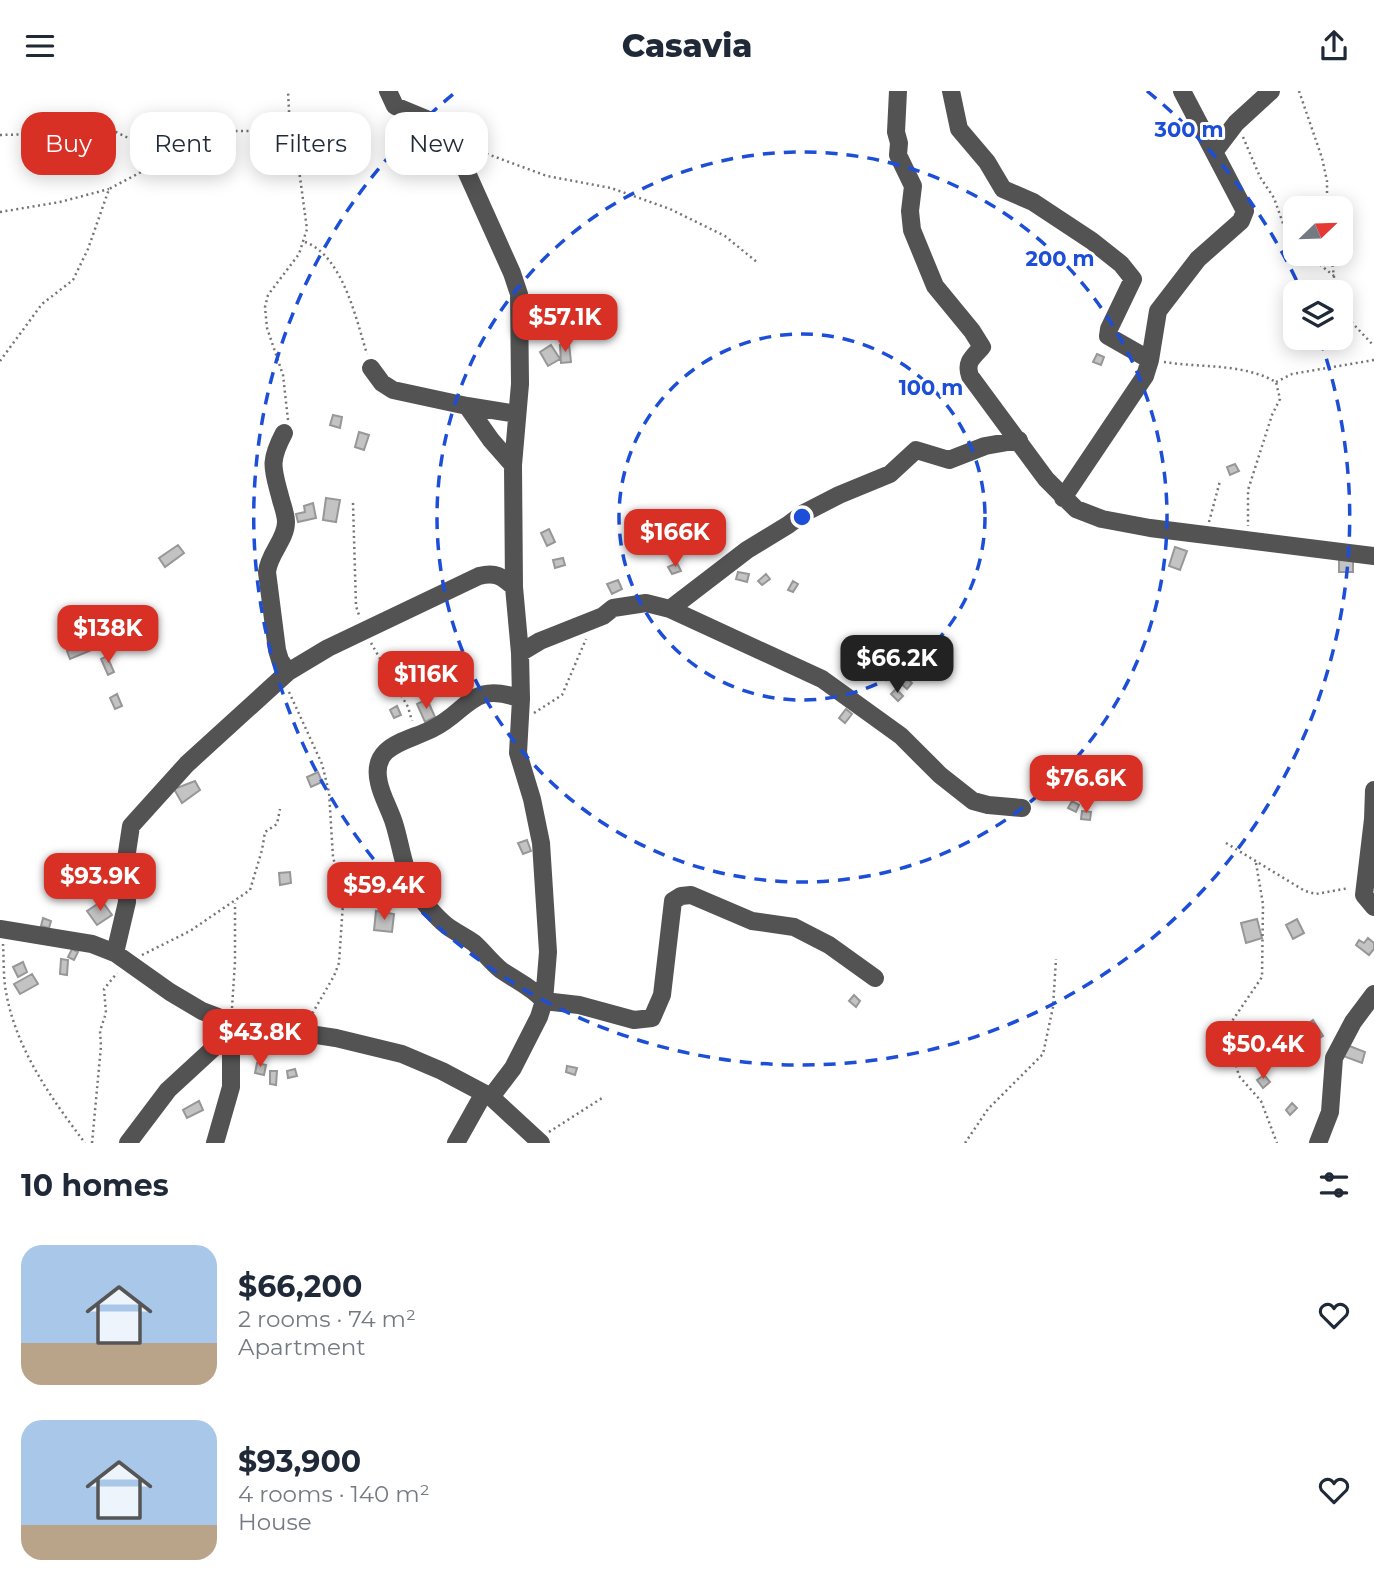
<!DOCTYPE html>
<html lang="en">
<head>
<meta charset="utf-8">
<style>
  :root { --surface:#fff; --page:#f2f2f3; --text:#1f2937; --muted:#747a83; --accent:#d93025 }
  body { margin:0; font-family:Montserrat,sans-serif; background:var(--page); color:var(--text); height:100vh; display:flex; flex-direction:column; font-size:26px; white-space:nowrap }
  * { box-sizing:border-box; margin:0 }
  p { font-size:23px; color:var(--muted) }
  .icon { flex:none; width:38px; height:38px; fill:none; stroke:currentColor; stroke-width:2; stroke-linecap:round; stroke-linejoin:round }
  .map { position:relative; height:1052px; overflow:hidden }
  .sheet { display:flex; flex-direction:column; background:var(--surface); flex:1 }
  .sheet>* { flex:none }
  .top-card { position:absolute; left:21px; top:21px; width:700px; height:63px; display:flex; gap:14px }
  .needle { width:46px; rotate:67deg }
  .controls { position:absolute; left:1283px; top:105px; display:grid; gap:14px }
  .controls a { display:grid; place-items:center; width:70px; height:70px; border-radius:14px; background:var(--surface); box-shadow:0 4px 18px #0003; font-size:35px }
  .price { position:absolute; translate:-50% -60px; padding:0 16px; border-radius:14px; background:var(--accent); color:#fff; font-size:23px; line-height:46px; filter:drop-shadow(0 2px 4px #0008) }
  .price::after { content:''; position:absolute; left:50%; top:42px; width:21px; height:16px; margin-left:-10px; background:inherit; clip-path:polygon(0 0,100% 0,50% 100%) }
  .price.current { background:#222; color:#fff }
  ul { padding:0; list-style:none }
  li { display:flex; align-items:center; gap:21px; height:175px; padding:0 21px }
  li span { display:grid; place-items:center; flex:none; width:196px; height:140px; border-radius:21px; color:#555 }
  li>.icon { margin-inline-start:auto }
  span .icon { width:84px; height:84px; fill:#fffc; stroke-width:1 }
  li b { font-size:30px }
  h2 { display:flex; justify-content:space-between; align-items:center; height:84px; padding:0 21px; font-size:30px }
  .chip { padding:0 24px; border-radius:21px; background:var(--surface); box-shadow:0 4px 18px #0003; font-size:24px; line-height:63px }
  .chip.current { background:var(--accent); color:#fff }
  header { display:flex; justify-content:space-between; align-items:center; height:91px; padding:0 21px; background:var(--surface); font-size:32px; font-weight:800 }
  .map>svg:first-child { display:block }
</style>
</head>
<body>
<header><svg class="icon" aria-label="menu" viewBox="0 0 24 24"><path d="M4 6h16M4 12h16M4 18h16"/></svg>Casavia<svg class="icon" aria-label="share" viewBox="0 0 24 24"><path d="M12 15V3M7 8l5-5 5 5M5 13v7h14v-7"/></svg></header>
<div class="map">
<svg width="1374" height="1052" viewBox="0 0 1374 1052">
  <rect width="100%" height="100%" fill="#fff"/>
  <path fill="#c3c3c3" stroke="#979797" stroke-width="2" d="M557,223L559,233L553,234L551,224Z
    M569,253L571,271L561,272L560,254Z
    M551,254L560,268L548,275L540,261Z
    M1097,263L1104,266L1101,274L1093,271Z
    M333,324L342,326L340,337L330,334Z
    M359,341L369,344L364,359L355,356Z
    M1235,373L1239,380L1230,384L1227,376Z
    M326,407L340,409L336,431L323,429Z
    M313,412L316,427L298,431L296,423L305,421L304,415Z
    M549,438L555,451L547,455L541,442Z
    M178,454L184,462L165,476L159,467Z
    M1175,456L1187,460L1180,479L1169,475Z
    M563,467L565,474L555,477L553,469Z
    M1339,469H1353V481H1339Z
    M677,472L681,480L672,483L668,476Z
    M738,481L749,483L747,491L736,488Z
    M766,483L770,488L762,494L758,490Z
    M618,489L622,498L612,503L607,493Z
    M793,490L798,493L793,501L788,499Z
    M90,550L94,558L70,568L67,560Z
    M107,565L114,581L108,584L101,568Z
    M902,583L912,592L907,598L896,588Z
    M896,598L903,605L898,610L891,603Z
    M117,603L122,615L115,618L110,607Z
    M427,608L435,626L425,631L417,613Z
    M397,615L401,624L394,627L390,619Z
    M846,618L852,623L845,632L839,627Z
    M318,681L322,691L311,696L307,686Z
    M195,690L200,699L182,712L174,698Z
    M1085,704L1092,706L1089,716L1083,715Z
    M1072,710L1079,714L1076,721L1068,717Z
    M1082,720L1091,721L1090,729L1081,728Z
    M527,749L531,760L523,763L518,752Z
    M290,781L291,792L280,794L279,782Z
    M102,810L112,824L97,834L87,820Z
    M376,820L394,823L392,841L374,839Z
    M43,827L51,830L49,837L41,835Z
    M1257,828L1262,847L1246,852L1241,832Z
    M1297,828L1304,842L1293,848L1286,834Z
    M1368,847L1374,852V858L1369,864L1356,854L1359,849L1364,852Z
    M72,858L78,861L74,869L68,866Z
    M61,868L68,869L67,884L60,883Z
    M23,871L27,881L18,886L13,876Z
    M32,883L38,893L20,903L14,893Z
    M854,904L860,910L856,916L849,910Z
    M1313,929L1323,945L1311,952L1302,937Z
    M1347,954L1365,961L1362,972L1343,965Z
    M257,972L266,974L264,984L255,982Z
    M567,975L577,977L575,984L566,981Z
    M295,978L297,985L288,987L287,980Z
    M270,980H277L276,994L270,993Z
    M1264,984L1270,991L1263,997L1257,989Z
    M199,1010L203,1019L187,1027L183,1019Z
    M1292,1012L1297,1017L1290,1024L1286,1019Z"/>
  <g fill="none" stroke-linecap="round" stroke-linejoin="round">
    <path stroke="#757575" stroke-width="2.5" stroke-dasharray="2 3.5" stroke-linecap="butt" d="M1299,0L1322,67L1327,90V117
      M0,44L116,41L147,56L167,55L203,40H290
      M1243,46L1260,86L1274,107L1285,138L1295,152
      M471,57L547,85L611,97L670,118L725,145L758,172
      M0,121L60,111L109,98
      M305,151C343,165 356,228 367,263
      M1307,163L1334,185
      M1331,163L1336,201
      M1340,219L1374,255
      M0,270L42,213L73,189L88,158L109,98L143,80L167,55
      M1164,271C1202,277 1242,272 1276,291L1280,308L1272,324L1248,399V435
      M1276,291L1292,283L1374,269
      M288,329L283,284L267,237L265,216L268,204L299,163L307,138L299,79L290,40L288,0
      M353,412L356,515L360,527
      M1209,431L1220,390
      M371,552L408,616L412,630
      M289,601L322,673L329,701L333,766L340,792L343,812L339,872L334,885L309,928
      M534,622L562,604L586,548
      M1226,752L1305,800L1316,803L1349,797
      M1256,772L1263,813L1262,886L1228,936L1230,952L1239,985L1261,1010L1277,1052
      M3,853C4,868 3,885 6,901C16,958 51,1007 85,1052
      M142,864L190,840L250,799L262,759L265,741L277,733L280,718
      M232,917L235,871V812
      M549,1041L602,1007
      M92,1052L101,955L100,940L106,922L104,898L117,882
      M965,1052L988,1018L1043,963L1053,916L1056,868"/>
    <path stroke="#535353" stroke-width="18" d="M388,0L395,15L436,32L454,53L512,182L519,203L520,293L513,374L514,496L520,562L521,608L518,662L532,708L541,752L548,861L544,910L539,926L513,977L491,1006
      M898,0L896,41L899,52L898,64L913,95L910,120L912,139L935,195L972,240L982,256C973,266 965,271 970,285L1046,388L1076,418L1102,428L1150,437L1374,465
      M951,0L959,38L987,71L1003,98L1033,111L1092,150L1121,173L1133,188L1109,238L1108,245L1150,269
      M1214,61L1236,32L1271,0
      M371,277L382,292L393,299L467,315L517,323
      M467,315L491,349L513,374
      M284,342C268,372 273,378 281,409C283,416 286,424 286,431C286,449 269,462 267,481L277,559L280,569L288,581
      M1063,407L1145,285L1150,269L1158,220L1198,168L1241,130L1245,120L1182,0
      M670,518L747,459L788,434L804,422L839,404L890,383L916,359L949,369L985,355L1019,349
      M520,562L540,550L603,525L613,517L646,512L670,518L822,588L901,645L940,684L973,710L988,714L1022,717
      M521,608C471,589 469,620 432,638C406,651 370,654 379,692C382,706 390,719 394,732C401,754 403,778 415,799C422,810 436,826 447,835C455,841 466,846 474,852C483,860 491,871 501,879C515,889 532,896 544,910L579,914L634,929L652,927L662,904L673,810L681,805L691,804L752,830L794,836L829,854L875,887
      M1374,699L1373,728L1364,804L1374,816
      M0,838L92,853L115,862L170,901L202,920L231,931L336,947L402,963L442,980L491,1006L541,1052
      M115,862L127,811L126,768L131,735L187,673L288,581L328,557L479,485C496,481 501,485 514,496
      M128,1052L168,999L231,941
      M215,1052L231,996V934
      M456,1052L484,1002
      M1318,1052L1330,1021L1334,967L1353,931L1374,903"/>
  </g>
  <g fill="none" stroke="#1d4ed8" stroke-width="3.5" stroke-dasharray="12 9">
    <circle cx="802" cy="426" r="183"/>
    <circle cx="802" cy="426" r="365"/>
    <path d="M1147 0A548 548 0 0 1 1301 199M1320 248A548 548 0 1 1 457 0"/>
  </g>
  <circle cx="802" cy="426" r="10" fill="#1d4ed8" stroke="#fff" stroke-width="3.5"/>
  <g font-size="21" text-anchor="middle" font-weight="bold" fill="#1d4ed8" stroke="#fff" stroke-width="6" stroke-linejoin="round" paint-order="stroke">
    <text x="1189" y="46">300 m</text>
    <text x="1060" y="175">200 m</text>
    <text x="931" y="304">100 m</text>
  </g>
</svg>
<div class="controls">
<a><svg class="needle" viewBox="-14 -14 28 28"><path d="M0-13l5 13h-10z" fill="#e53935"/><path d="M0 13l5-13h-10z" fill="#747a83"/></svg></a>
<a><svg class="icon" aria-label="layers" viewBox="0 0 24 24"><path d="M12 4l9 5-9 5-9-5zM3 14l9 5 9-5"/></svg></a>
</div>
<b class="price" style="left:565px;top:263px">$57.1K</b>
<b class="price" style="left:675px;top:478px">$166K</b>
<b class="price" style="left:108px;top:574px">$138K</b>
<b class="price current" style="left:897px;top:604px">$66.2K</b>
<b class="price" style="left:426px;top:620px">$116K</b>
<b class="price" style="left:1086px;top:724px">$76.6K</b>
<b class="price" style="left:100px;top:822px">$93.9K</b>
<b class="price" style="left:384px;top:831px">$59.4K</b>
<b class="price" style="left:260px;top:978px">$43.8K</b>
<b class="price" style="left:1263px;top:990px">$50.4K</b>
<div class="top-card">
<a class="chip current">Buy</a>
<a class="chip">Rent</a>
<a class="chip">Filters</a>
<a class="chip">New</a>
</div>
</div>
<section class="sheet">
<h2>10 homes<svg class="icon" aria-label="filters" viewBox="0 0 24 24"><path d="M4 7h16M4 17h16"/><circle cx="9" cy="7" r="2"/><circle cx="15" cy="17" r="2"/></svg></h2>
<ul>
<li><span style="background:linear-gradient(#a9c7e8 70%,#b9a48a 0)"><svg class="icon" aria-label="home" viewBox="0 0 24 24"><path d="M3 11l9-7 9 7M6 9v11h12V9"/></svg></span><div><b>$66,200</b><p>2 rooms · 74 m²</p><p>Apartment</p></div><svg class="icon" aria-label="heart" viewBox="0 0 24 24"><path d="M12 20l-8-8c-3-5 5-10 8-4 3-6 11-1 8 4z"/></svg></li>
<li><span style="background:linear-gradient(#a9c7e8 75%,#b9a48a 0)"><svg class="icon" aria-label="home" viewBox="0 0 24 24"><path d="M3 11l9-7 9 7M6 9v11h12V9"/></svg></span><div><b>$93,900</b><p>4 rooms · 140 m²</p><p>House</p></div><svg class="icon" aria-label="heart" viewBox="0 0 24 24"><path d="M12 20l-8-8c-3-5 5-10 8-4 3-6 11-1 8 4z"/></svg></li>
</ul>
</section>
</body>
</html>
